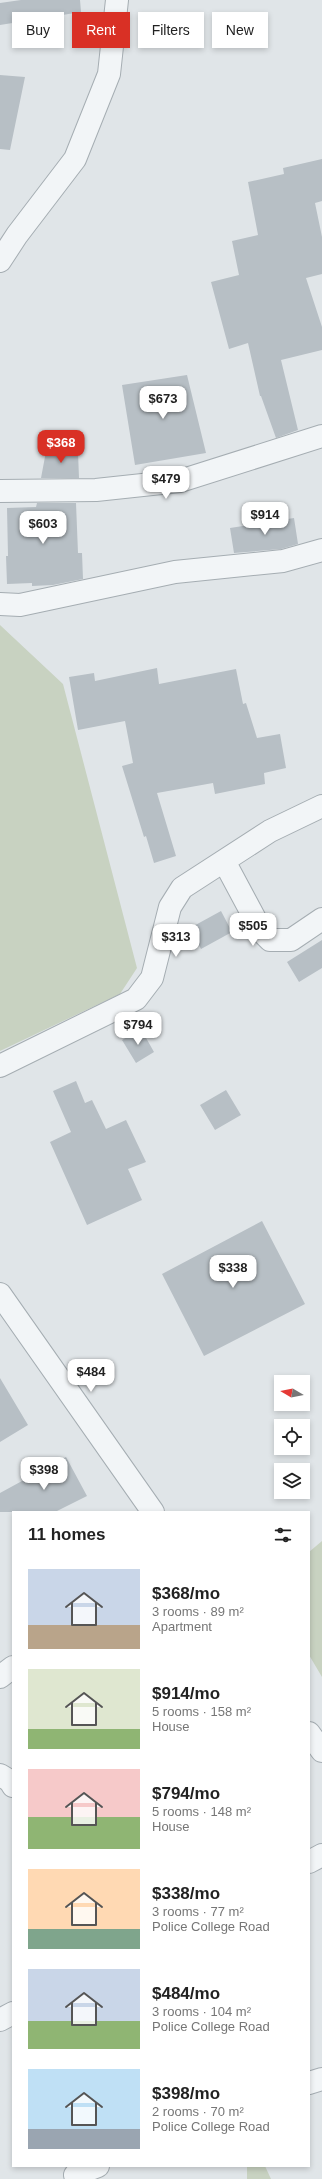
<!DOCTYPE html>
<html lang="en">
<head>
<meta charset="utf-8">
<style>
  :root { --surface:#fff; --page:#f6f6f6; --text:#222; --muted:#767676; --accent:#d93025 }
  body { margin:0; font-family:Helvetica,sans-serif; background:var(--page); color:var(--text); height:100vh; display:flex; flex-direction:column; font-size:15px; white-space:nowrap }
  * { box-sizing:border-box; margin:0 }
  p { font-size:13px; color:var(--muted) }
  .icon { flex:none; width:22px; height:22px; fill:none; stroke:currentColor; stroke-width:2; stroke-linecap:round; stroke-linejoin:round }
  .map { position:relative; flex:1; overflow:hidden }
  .panel { position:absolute; left:12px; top:1511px; width:298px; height:656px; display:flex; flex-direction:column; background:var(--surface); border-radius:0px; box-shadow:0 2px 6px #0003 }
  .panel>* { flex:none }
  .hud { position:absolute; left:12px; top:12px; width:298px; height:36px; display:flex; gap:8px }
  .needle { width:26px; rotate:280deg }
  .controls { position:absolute; left:274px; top:1375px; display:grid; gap:8px }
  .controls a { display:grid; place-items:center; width:36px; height:36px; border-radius:0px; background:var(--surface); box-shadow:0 2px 6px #0003; font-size:20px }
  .price { position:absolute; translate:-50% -34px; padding:0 9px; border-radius:8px; background:#fff; color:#222; font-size:13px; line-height:26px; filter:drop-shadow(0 1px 2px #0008) }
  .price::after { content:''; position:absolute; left:50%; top:24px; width:12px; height:9px; margin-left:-6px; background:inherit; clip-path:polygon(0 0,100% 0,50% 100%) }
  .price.active { background:var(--accent); color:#fff }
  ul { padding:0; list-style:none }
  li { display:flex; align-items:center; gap:12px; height:100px; padding:0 16px }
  li span { display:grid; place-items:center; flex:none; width:112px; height:80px; border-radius:0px; color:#555 }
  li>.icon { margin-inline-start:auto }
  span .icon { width:48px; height:48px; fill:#fffc; stroke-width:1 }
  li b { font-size:17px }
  h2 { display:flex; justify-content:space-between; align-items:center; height:48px; padding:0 16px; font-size:17px }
  .pill { padding:0 14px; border-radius:0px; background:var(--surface); box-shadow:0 2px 6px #0003; font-size:14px; line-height:36px }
  .pill.active { background:var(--accent); color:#fff }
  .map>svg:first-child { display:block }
</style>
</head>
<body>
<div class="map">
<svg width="322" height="2179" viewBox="0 0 322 2179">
  <rect width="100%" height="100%" fill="#e0e5e8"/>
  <path fill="#c8d2c1" d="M0,625L63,684L137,968L120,994L0,1051Z
    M322,1541V1677L309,1655V1552Z
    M247,2166H265L271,2179H247Z"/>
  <path fill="#b7bfc5" d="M21,0H80L81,12L0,25V3Z
    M0,75L25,77L10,150L0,149Z
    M322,159V201L315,203L322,237V274L306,278L322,327V350L281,360L298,430L276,438L261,396H260L248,343L229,349L211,282L239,275L232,241L258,235L248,182L284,174L283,168Z
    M187,375L206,453L135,465L122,385Z
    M47,446L78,452L79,478H41Z
    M37,503H76L78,553H82L83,579L53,585L32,586V583L7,584L6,556H8L7,508L36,507Z
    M294,518L298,544L281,549L234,553L230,528Z
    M157,668L159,684L236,669L243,704L246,703L257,738L280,734L286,768L264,773L265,784L215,794L213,783L157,793L176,856L154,863L146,836L144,837L122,766L133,763L125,721L78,730L69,677L94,673L95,681Z
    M221,911L232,932L201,949L190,928Z
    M322,940V968L299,982L287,962Z
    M141,1029L154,1052L136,1063L122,1040Z
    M76,1081L85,1103L92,1100L106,1129L126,1120L146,1162L128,1169L142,1200L87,1225L50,1142L71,1132L53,1091Z
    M226,1090L241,1115L215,1130L200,1105Z
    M262,1221L305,1304L204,1356L162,1274Z
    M0,1378L28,1425L0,1442Z
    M66,1457L87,1496L55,1512H0V1493Z"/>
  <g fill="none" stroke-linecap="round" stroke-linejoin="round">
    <defs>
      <path id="minor" d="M0,261L17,235L75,159L109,74L117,0
        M0,491L96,490L180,481L322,436
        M0,604L20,605L175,572L283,561L322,550
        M224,861L262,932L270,940H291L322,919
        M0,1066L136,999L152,978L170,907L182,888L270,831L322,806
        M0,1294L153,1512
        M0,1677L13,1667
        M309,1733L322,1751
        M0,1775L10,1781L13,1786
        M309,1862L322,1855
        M0,2020L13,2013
        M309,2083L322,2079
        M75,2175L98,2166"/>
    </defs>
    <use href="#minor" stroke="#a5adb2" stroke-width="24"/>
    <use href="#minor" stroke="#f2f5f7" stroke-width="22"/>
  </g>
</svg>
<div class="controls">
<a><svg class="needle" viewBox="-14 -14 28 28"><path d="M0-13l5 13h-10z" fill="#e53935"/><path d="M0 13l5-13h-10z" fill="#767676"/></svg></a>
<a><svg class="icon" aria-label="locate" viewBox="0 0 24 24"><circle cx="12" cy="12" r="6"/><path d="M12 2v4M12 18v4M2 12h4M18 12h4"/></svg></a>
<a><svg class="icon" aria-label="layers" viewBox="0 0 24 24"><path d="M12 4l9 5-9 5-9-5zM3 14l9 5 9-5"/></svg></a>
</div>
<b class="price" style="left:163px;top:420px">$673</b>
<b class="price active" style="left:61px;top:464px">$368</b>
<b class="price" style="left:166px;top:500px">$479</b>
<b class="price" style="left:265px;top:536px">$914</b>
<b class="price" style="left:43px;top:545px">$603</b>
<b class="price" style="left:253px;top:947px">$505</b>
<b class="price" style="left:176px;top:958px">$313</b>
<b class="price" style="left:138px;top:1046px">$794</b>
<b class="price" style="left:233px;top:1289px">$338</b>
<b class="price" style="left:91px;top:1393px">$484</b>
<b class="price" style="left:44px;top:1491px">$398</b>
<div class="hud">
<a class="pill">Buy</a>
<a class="pill active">Rent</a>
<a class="pill">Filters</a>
<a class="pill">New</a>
</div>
<section class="panel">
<h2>11 homes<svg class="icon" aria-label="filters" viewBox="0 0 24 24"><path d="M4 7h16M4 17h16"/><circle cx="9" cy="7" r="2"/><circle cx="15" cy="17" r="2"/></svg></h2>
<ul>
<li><span style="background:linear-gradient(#c9d6e8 70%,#b9a48a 0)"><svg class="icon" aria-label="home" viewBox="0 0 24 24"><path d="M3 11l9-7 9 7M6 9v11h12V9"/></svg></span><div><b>$368/mo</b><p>3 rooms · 89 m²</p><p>Apartment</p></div></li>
<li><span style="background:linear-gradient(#dfe7d0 75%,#8fb573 0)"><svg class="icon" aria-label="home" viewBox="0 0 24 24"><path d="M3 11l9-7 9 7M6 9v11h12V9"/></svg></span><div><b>$914/mo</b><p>5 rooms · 158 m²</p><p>House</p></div></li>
<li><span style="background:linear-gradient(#f6c9c9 60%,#8fb573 0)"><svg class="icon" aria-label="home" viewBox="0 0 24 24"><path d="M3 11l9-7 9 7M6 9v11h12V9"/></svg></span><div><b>$794/mo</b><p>5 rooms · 148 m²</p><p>House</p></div></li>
<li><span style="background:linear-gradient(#ffd9b3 75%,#7fa58c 0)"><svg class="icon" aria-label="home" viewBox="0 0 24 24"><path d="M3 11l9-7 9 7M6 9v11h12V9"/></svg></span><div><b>$338/mo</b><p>3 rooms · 77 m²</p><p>Police College Road</p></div></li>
<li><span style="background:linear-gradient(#c9d6e8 65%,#8fb573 0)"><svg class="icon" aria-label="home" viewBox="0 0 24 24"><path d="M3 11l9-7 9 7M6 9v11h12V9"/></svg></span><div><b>$484/mo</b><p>3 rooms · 104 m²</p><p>Police College Road</p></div></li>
<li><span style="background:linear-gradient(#bfe0f5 75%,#9aa5b1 0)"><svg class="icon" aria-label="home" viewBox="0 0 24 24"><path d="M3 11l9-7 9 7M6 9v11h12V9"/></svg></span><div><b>$398/mo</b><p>2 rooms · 70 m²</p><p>Police College Road</p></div></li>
</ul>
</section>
</div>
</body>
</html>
